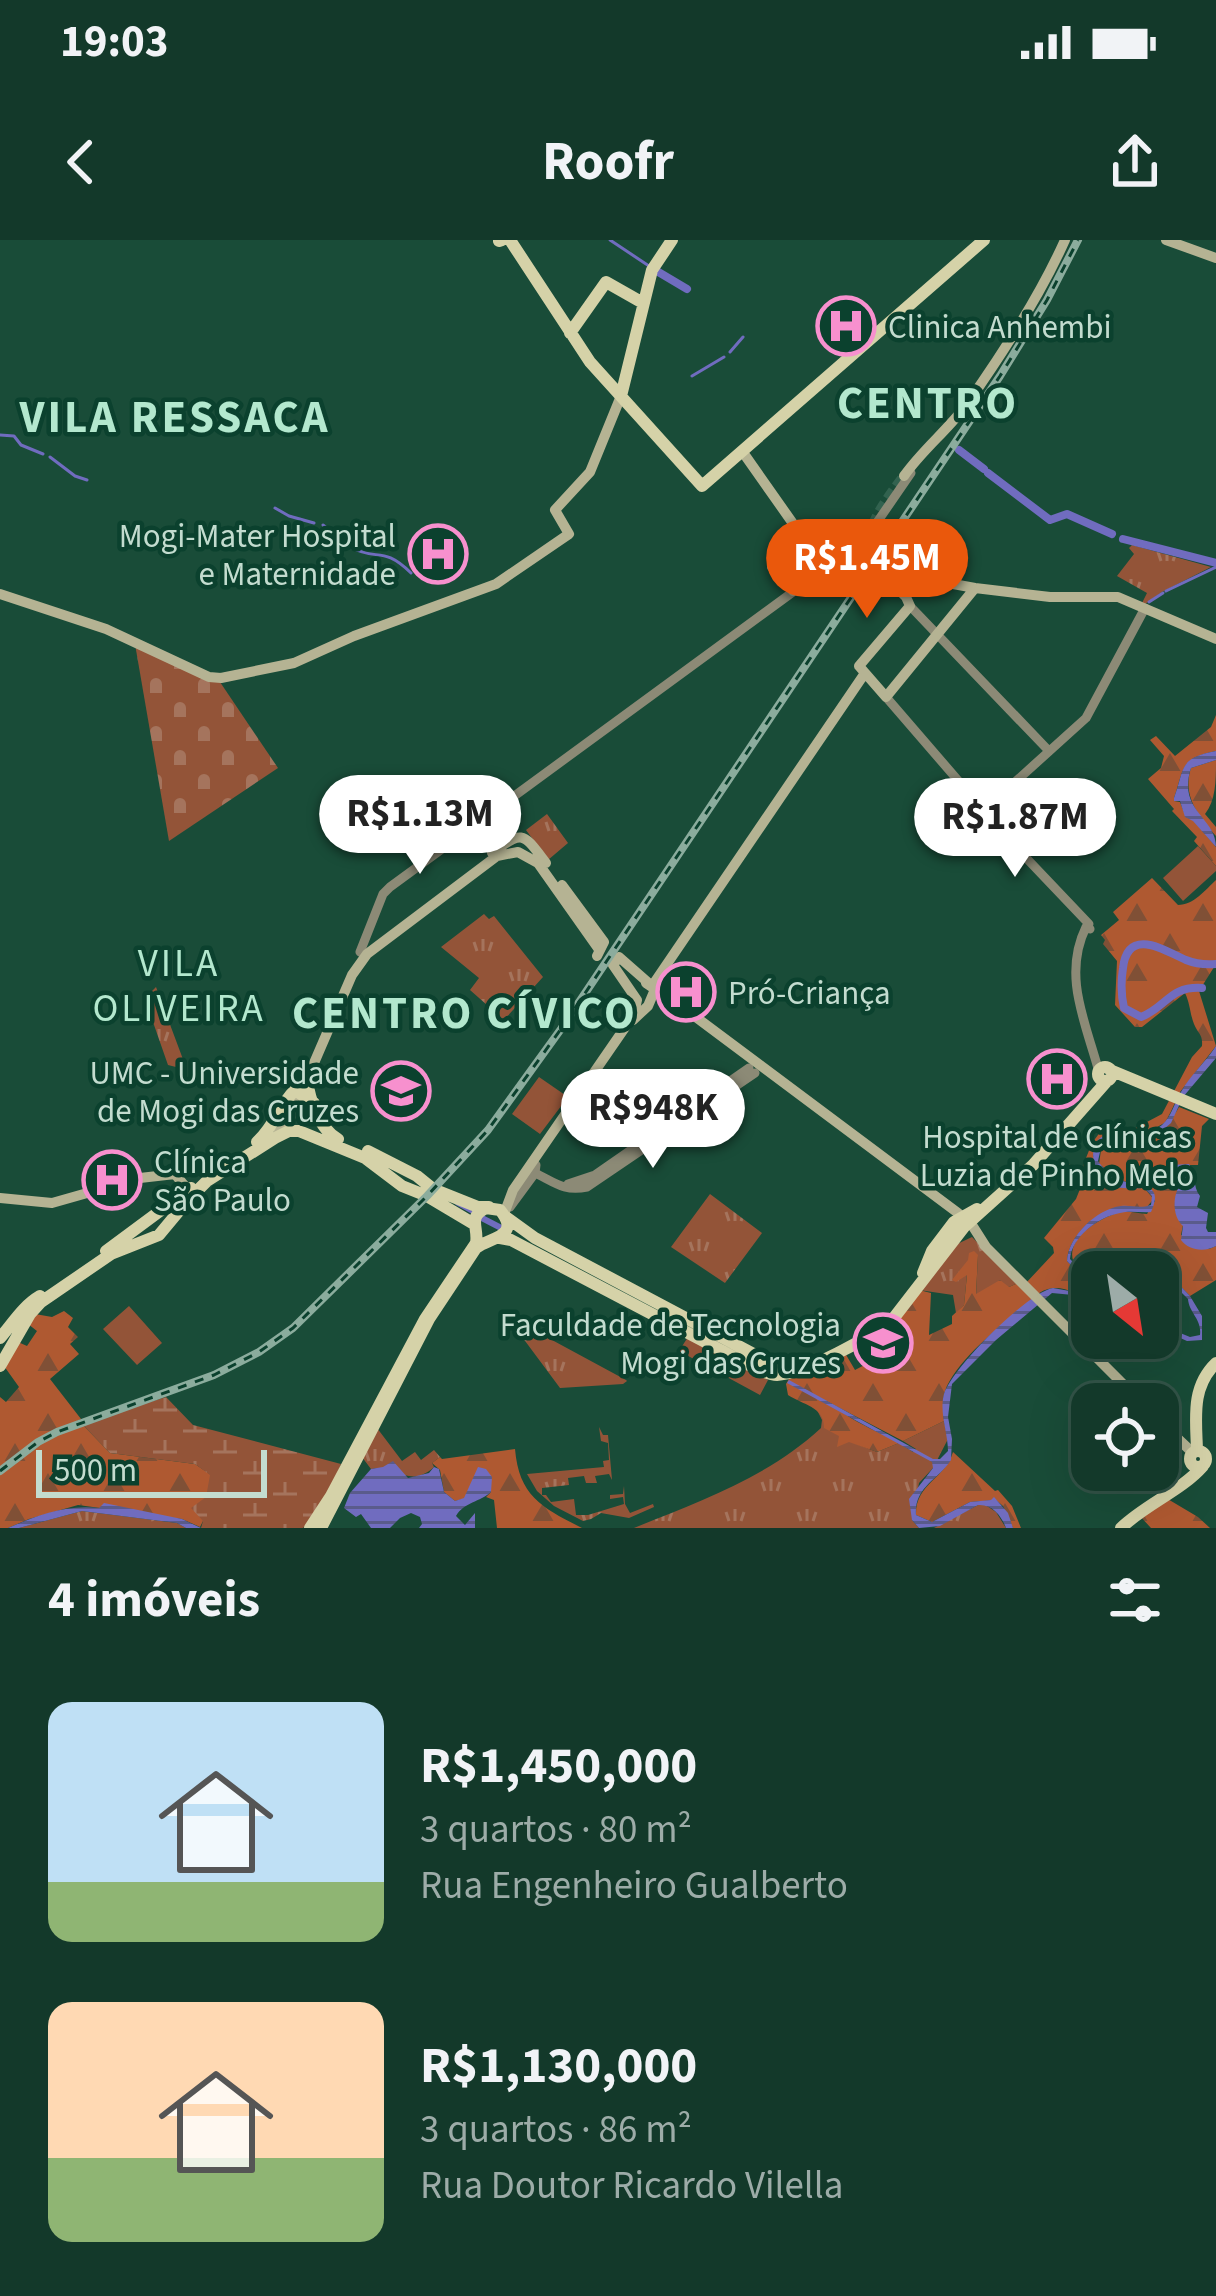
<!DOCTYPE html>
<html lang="pt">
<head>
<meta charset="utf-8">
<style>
  :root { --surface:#13392a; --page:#1c4032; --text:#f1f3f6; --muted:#9daca8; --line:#325347; --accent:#ea580c }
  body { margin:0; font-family:"Source Sans 3",sans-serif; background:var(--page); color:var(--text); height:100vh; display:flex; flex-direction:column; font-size:45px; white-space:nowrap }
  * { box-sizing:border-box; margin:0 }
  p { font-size:39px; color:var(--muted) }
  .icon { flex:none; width:66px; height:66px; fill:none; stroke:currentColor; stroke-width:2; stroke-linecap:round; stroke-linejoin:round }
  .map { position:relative; height:1288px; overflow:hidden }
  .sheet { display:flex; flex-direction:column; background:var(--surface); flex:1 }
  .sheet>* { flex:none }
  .needle { width:78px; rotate:150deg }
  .fabs { position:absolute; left:1071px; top:1011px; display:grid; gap:24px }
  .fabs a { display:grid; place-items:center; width:108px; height:108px; border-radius:24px; background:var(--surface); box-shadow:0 12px 48px #0002,0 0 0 3px var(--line); font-size:60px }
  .scale { position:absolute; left:36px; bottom:30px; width:231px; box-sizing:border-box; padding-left:12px; border:6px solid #c3dccf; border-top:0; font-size:33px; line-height:42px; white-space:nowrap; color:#c3dccf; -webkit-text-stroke:9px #0b412e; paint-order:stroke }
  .price { position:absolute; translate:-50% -102px; padding:0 27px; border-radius:42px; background:#fff; color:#222; font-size:39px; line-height:78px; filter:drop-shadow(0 3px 6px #0008) }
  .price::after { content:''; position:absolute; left:50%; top:72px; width:36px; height:27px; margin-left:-18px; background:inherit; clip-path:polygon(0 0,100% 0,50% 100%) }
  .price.current { background:var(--accent); color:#fff }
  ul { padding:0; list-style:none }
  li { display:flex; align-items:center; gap:36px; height:300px; padding:0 48px }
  li span { display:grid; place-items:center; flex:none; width:336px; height:240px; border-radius:24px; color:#555 }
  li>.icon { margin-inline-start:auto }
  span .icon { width:144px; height:144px; fill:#fffc; stroke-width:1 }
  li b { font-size:51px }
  h2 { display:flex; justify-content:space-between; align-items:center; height:144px; padding:0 48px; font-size:51px }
  .status { display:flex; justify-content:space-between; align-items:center; height:84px; padding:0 60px; background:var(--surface); direction:ltr }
  .status svg { height:33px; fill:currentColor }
  header { display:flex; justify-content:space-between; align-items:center; height:156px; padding:0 48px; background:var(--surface); font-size:54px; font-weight:700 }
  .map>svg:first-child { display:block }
</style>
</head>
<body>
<div class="status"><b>19:03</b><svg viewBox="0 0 49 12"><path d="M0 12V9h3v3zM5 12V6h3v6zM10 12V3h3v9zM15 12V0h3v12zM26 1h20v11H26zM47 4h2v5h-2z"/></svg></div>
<header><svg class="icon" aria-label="back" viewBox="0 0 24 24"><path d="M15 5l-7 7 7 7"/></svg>Roofr<svg class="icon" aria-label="share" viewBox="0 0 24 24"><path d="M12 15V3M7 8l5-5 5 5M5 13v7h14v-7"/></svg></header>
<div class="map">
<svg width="1216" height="1288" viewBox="0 0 1216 1288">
  <defs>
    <pattern id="grass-tufts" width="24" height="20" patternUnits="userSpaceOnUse" patternTransform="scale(3)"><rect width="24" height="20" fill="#935438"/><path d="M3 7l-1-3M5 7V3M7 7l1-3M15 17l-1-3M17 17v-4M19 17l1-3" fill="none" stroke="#a5745d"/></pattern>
    <pattern id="forest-firs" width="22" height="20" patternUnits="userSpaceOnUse" patternTransform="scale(3)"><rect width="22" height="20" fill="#af5931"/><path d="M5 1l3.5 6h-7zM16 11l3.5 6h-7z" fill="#805036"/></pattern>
    <pattern id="wetland-marsh" width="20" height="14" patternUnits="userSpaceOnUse" patternTransform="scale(3)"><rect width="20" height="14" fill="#935438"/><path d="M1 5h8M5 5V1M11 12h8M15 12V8" fill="none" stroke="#a5745d"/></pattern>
    <pattern id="cemetery-stones" width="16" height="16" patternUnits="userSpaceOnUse" patternTransform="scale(3)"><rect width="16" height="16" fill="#935438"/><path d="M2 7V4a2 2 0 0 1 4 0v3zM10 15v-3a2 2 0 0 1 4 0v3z" fill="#a5745d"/></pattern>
    <pattern id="water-rules" width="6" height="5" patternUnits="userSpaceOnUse" patternTransform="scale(3)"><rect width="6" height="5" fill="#706cbf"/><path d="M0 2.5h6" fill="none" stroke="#5a5b8b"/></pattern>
  </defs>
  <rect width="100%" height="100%" fill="#194c38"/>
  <path fill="url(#grass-tufts)" d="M1132,305L1211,327L1162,352L1145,364L1142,363L1147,353L1117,336L1134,314L1129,308Z
    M547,574L568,603L548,620L526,590Z
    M484,674L489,679L494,676L543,737L504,780L470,750L479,738L441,707Z
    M156,747L184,822L180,828L168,825L146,762V757Z
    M710,954L762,993L725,1043L671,1007Z
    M972,997L1018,1043L1009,1047L994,1045L976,1056L978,1015L969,1020L953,1040L967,1034L964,1065L956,1073L953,1055L919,1050L951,1007Z
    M515,1080L626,1140L627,1141L623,1144L560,1148L511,1082Z
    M688,1097L768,1140L760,1155L679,1111Z
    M817,1170L849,1201L877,1212L899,1203L913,1212L916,1209L903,1201L944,1181L948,1199L933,1228L919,1243L912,1280L919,1288H634C700,1261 767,1238 821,1188L822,1180Z
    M599,1187L603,1195H608L612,1240L609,1234L595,1236L597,1243H586L584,1236L568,1238L569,1245L542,1248V1255H546L551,1262L574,1259L576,1275H588L624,1264L623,1257L610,1259V1255L623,1254L624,1246L625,1264L630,1273L653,1264L654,1267L629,1278L601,1273L591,1279L583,1281L554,1266L537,1251L527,1234L604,1227L603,1221L609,1220L608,1203L601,1201Z
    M377,1188L402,1221L415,1212L421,1220L434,1210L440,1217L432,1223L434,1227C410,1249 397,1225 371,1229L362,1217Z
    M984,1264L996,1272L1006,1288H934L978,1265Z
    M82,1271L177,1283L186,1288H19Z"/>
  <path fill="url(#forest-firs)" d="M1216,475V511C1179,518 1184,530 1174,558V561L1180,562L1186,577L1193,580L1216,607V626L1194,601L1197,597L1172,571L1174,569L1148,539L1161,528L1164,516L1150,500L1156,496L1175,516L1211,487Z
    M1216,520C1216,540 1216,560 1205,574L1216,587V596C1198,575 1182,556 1191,528Z
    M1152,638L1178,665C1194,665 1205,650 1216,640V724L1199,751L1216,806L1180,852L1166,882L1143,895H1107L1093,916L1114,947L1144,948L1152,957V961L1146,968C1137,968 1126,966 1117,968C1094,972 1068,998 1067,1021L1080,1035L1092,1036V1063C1076,1052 1054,1040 1037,1055L1026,1043L1054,1013L1053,1007L1044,998L1076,959L1080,949L1065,930L1067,924L1082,928L1092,903L1101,891H1130L1162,874L1192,817L1202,806C1203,794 1198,794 1194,784C1190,774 1190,763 1185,753L1142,787H1135L1115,765L1117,721L1103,704L1105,700L1101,695L1119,680L1113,672Z
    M1179,867L1209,879L1202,886L1198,925H1171L1158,938L1175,941L1176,938L1183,937L1185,939C1174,955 1170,969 1183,985L1181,995L1209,1009L1216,1006V1040L1190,1056L1166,1031L1125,1025L1106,1026L1091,1031L1077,1028C1059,1004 1095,980 1117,973C1127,970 1137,973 1147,974L1155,961L1145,945L1122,941L1099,924L1102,903C1113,900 1121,902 1132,901C1152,899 1170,884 1179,867Z
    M974,1011L978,1015L976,1054L1000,1040L1009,1047L1018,1043L1034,1058C1007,1081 957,1118 945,1151C942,1161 943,1171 944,1181L903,1201L788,1141L843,1172C853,1182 884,1194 899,1203L877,1212L849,1202L837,1207L839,1196L824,1188C825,1167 803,1165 788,1155L786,1144L790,1137L845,1113L855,1130L912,1100L896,1081L919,1050L931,1053L929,1095L952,1084V1076L964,1065L967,1035L956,1042L952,1040L968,1020L969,1013Z
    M64,1071L73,1078L68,1087L78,1097L70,1104L79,1114L50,1139L81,1179L40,1199L0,1228V1157L6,1162L19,1147L4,1126L18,1102L27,1106L37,1091L28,1084L35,1074L52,1077Z
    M81,1183L110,1213L195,1224L211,1235L203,1281L200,1287L182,1279L78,1265L29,1279L8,1288H0V1234L36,1206Z
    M515,1209C519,1257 543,1268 582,1288H497L494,1260L486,1257L491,1252L455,1261L444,1252L440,1230L432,1223L440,1217L442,1219Z
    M953,1212L995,1251L998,1250L1012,1266L1021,1288H1013L1003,1266L996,1260L970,1262L932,1282L916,1275C915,1244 946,1238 953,1212Z
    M1166,1258L1198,1277L1210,1288H1151L1138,1274Z"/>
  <path fill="url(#wetland-marsh)" d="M166,1157L193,1185L341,1224C332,1246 322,1272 303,1288H201L203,1281L191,1268L206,1257L210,1235L195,1224L110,1213L81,1183Z"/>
  <path fill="url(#cemetery-stones)" d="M135,404L220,442L278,528L169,601Z"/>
  <path fill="#935438" d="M1198,606L1216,626V631L1183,661L1163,638Z
    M539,837L568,857L540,894L512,874Z
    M129,1066L162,1103L137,1125L103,1089Z"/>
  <path fill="url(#water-rules)" d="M1216,511V520L1191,528C1177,571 1216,577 1216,607L1193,581L1185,577L1180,561H1174V558C1185,528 1178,518 1216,511Z
    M1216,806V818L1183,857L1171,883L1158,894L1137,901L1110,900L1102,903L1098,921C1104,930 1112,937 1123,941C1142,948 1164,942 1151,972C1140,973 1130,970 1120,973C1098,977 1072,997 1070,1019L1081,1030L1125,1025L1166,1031L1190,1056L1202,1076V1100L1187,1101L1158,1088V1084L1190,1097L1200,1095C1202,1079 1189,1073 1188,1059L1164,1035H1158V1032H1092V1036L1080,1035L1067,1021C1068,997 1096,969 1121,966C1133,965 1139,969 1151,965L1152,956L1144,948C1132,948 1117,950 1106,943C1092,933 1086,901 1106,895C1127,889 1141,902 1162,885C1172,876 1174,863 1181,852C1190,835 1206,822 1216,806Z
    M1189,924C1197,935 1192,946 1200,956L1197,967L1208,973L1206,988L1208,992H1216V1006C1205,1012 1189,1011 1181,1000L1183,986C1170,974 1173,949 1185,939L1176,938L1174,946L1153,936L1171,925Z
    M1053,1048L1075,1052L1092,1063V1067L1073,1055L1052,1053L996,1100L952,1144L948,1177L952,1199L951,1220C938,1240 914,1247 916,1275L932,1282L970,1262L991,1260L994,1257L1008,1273L1013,1288H1006C1001,1275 992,1264 978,1265L940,1286L919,1288L912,1280L909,1259L933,1228L932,1222L787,1143L789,1140L933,1219H940L948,1211C948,1192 939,1173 944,1154C952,1128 1028,1052 1053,1048Z
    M393,1221L408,1238L429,1233L434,1227L439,1229L444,1252L455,1261L464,1258L478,1227L486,1229L492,1237L491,1252C480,1262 464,1262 456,1276L465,1285L475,1273V1288H419L422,1284L420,1277L411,1273L400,1278L390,1288H371L361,1274L356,1277L344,1268L350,1253L371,1229L383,1227Z
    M104,1263L182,1279L201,1288H186L177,1283L82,1271L19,1288H8C38,1275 67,1264 99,1268Z"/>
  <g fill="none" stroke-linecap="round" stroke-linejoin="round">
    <path stroke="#706cbf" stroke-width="3" d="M610,0L649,26
      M730,112L743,97
      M692,136L724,117
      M0,195L14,196L21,205L43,214
      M50,217L75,236L87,240
      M275,268L289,276L314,283
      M323,285L344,302
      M350,307C378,322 382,305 411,333
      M1166,351L1216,327
      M1149,362L1163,353
      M457,964L475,974"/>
    <path stroke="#706cbf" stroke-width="6" d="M478,976L507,991"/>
    <path stroke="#706cbf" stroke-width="8" d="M655,30L687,49
      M959,210L984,229
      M988,233L1050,280L1067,274L1112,294
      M1123,299L1216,323
      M1202,748C1169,746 1167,767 1141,777L1124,768C1121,755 1121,741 1123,728C1128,685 1167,712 1186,720C1196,724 1205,725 1216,724"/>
    <path stroke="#32624f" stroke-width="10" stroke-dasharray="10 5" stroke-linecap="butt" d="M842,323L860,326L881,334
      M893,333C842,314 884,263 903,237"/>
    <path stroke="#8c8a76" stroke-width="9" d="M827,331L851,320L911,233
      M910,366L1049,511
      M886,457L1012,603L1089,684
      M983,571L1086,478L1145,368
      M1090,689L1086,687C1062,736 1086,783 1099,832
      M360,712L383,654L390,647L797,349
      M533,922L536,925L535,933C554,942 564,952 587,947L755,833
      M568,944L595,935L749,828
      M510,967L535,933"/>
    <path stroke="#b5b393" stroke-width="10" d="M1166,0L1216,18
      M742,211L806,302L772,327L793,351L804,341L833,325
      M904,236C923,209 948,190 967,164C1003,113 1040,56 1065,0
      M893,333L975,348L1050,357H1118L1216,399
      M0,354L106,389L209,437L221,438L294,423L354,396L496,344L569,294L555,270L590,232L621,156
      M859,426L886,457L975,348
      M859,426L910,366L906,357L886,337
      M492,613C523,589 523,593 546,623
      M562,645L604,702L597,716
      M646,743L689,772L958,973L972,985L986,1007
      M634,774L637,760L613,725L619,717L652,746L865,433
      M633,780L648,766L656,747
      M278,893L289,881L352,735L367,714L497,616L518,612L538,623L598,708
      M0,958L52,963L140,938L175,934L188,950
      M504,974L513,950L635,773
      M984,1005L1143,1164
      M1158,1180L1193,1213"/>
    <path stroke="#d5d2a8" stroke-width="12" d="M510,0L590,122L702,246L984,0
      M499,1L502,0
      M570,93L606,42L643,63
      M621,156L652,30L672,0
      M1098 834a7 7 0 1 1 14 0a7 7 0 1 1-14 0Z
      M1110,830L1216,874
      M307,839C309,859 320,890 338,899
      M257,902C275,886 278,867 295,850L314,863
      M368,911L417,936L433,949L478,967H489
      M506,977L535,998L763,1119L781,1125H794
      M500,998L511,1000L749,1125C758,1129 767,1135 777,1135C803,1134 874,1096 893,1079L964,987L1033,925L1107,841
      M106,1011L191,948
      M923,1033L932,1011L954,982L977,969
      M0,1098C13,1083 23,1066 40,1056
      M0,1126L30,1074L41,1062L111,1014L159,995L189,959L207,941L275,898L289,891H299L365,918L402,946L427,956L474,984
      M1197,1210C1196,1178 1191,1147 1216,1123
      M1190 1219a8 8 0 1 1 16 0a8 8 0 1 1-16 0Z
      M310,1288L331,1256L425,1079L476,1003C479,988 467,977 486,968L500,970C522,997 490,997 476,1008L429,1079L321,1288
      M1121,1288C1146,1264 1181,1251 1203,1226"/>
    <defs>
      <path id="rail" d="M0,1231L38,1202L57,1192L214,1135L259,1112L293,1088L427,956L488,890L561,789L1000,136L1047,60L1078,0"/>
    </defs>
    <use href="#rail" stroke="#8bac9d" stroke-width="8"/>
    <use href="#rail" stroke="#0b412e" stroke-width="3" stroke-dasharray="9" stroke-linecap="butt"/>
  </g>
  <defs>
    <symbol id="hospital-ring" viewBox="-11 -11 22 22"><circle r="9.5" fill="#0b412e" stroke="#f790ce" stroke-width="1.5"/><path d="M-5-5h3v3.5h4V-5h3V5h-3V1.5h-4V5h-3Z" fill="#f790ce"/></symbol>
    <symbol id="university-ring" viewBox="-11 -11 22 22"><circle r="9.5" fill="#0b412e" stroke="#f790ce" stroke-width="1.5"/><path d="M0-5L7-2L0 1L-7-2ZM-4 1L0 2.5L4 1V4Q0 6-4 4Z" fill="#f790ce"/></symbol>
  </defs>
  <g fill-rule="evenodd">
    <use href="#hospital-ring" x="813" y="53" width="66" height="66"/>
    <use href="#hospital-ring" x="405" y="281" width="66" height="66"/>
    <use href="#hospital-ring" x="653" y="719" width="66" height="66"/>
    <use href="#hospital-ring" x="1024" y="806" width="66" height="66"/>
    <use href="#university-ring" x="368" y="818" width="66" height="66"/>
    <use href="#hospital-ring" x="79" y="907" width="66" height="66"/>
    <use href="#university-ring" x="850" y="1070" width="66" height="66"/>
  </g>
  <g text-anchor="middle" stroke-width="9" stroke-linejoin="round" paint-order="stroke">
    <g font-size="33" fill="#c3dccf" stroke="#0b412e" text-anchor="start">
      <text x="888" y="98">Clinica Anhembi</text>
      <text x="396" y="307" text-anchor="end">Mogi-Mater Hospital<tspan x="396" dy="38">e Maternidade</tspan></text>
      <text x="728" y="764">Pró-Criança</text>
      <text x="359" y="844" text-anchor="end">UMC - Universidade<tspan x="359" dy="38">de Mogi das Cruzes</tspan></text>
      <text x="1057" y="908" text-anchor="middle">Hospital de Clínicas<tspan x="1057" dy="38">Luzia de Pinho Melo</tspan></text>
      <text x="154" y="933">Clínica<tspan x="154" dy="38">São Paulo</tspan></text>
      <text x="841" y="1096" text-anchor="end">Faculdade de Tecnologia<tspan x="841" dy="38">Mogi das Cruzes</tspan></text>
    </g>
    <g font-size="39" letter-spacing="3" fill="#b3e8ce" stroke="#0b412e">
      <text x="179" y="736">VILA<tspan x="179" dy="45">OLIVEIRA</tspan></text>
    </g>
    <g font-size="45" font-weight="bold" letter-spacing="3" fill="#b3e8ce" stroke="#0b412e">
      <text x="928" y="178">CENTRO</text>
      <text x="175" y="192">VILA RESSACA</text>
      <text x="465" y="788">CENTRO CÍVICO</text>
    </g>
  </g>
</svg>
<div class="fabs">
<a><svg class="needle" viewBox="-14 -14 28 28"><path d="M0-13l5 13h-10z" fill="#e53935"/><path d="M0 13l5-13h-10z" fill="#9daca8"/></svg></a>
<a><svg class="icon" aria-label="locate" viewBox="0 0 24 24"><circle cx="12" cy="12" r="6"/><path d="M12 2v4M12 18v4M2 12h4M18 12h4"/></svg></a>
</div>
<div class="scale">500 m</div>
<b class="price current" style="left:867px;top:381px">R$1.45M</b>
<b class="price" style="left:420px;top:637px">R$1.13M</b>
<b class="price" style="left:1015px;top:640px">R$1.87M</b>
<b class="price" style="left:653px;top:931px">R$948K</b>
</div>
<section class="sheet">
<h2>4 imóveis<svg class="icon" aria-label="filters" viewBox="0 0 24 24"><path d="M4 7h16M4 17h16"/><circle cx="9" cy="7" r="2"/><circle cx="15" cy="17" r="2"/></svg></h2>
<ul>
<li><span style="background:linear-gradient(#bfe0f5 75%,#8fb573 0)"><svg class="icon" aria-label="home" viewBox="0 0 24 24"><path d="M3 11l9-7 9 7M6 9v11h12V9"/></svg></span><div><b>R$1,450,000</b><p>3 quartos · 80 m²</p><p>Rua Engenheiro Gualberto</p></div></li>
<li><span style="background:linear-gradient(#ffd9b3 65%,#8fb573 0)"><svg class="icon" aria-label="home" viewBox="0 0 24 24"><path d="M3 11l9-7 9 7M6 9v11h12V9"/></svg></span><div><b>R$1,130,000</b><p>3 quartos · 86 m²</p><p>Rua Doutor Ricardo Vilella</p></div></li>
</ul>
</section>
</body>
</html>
